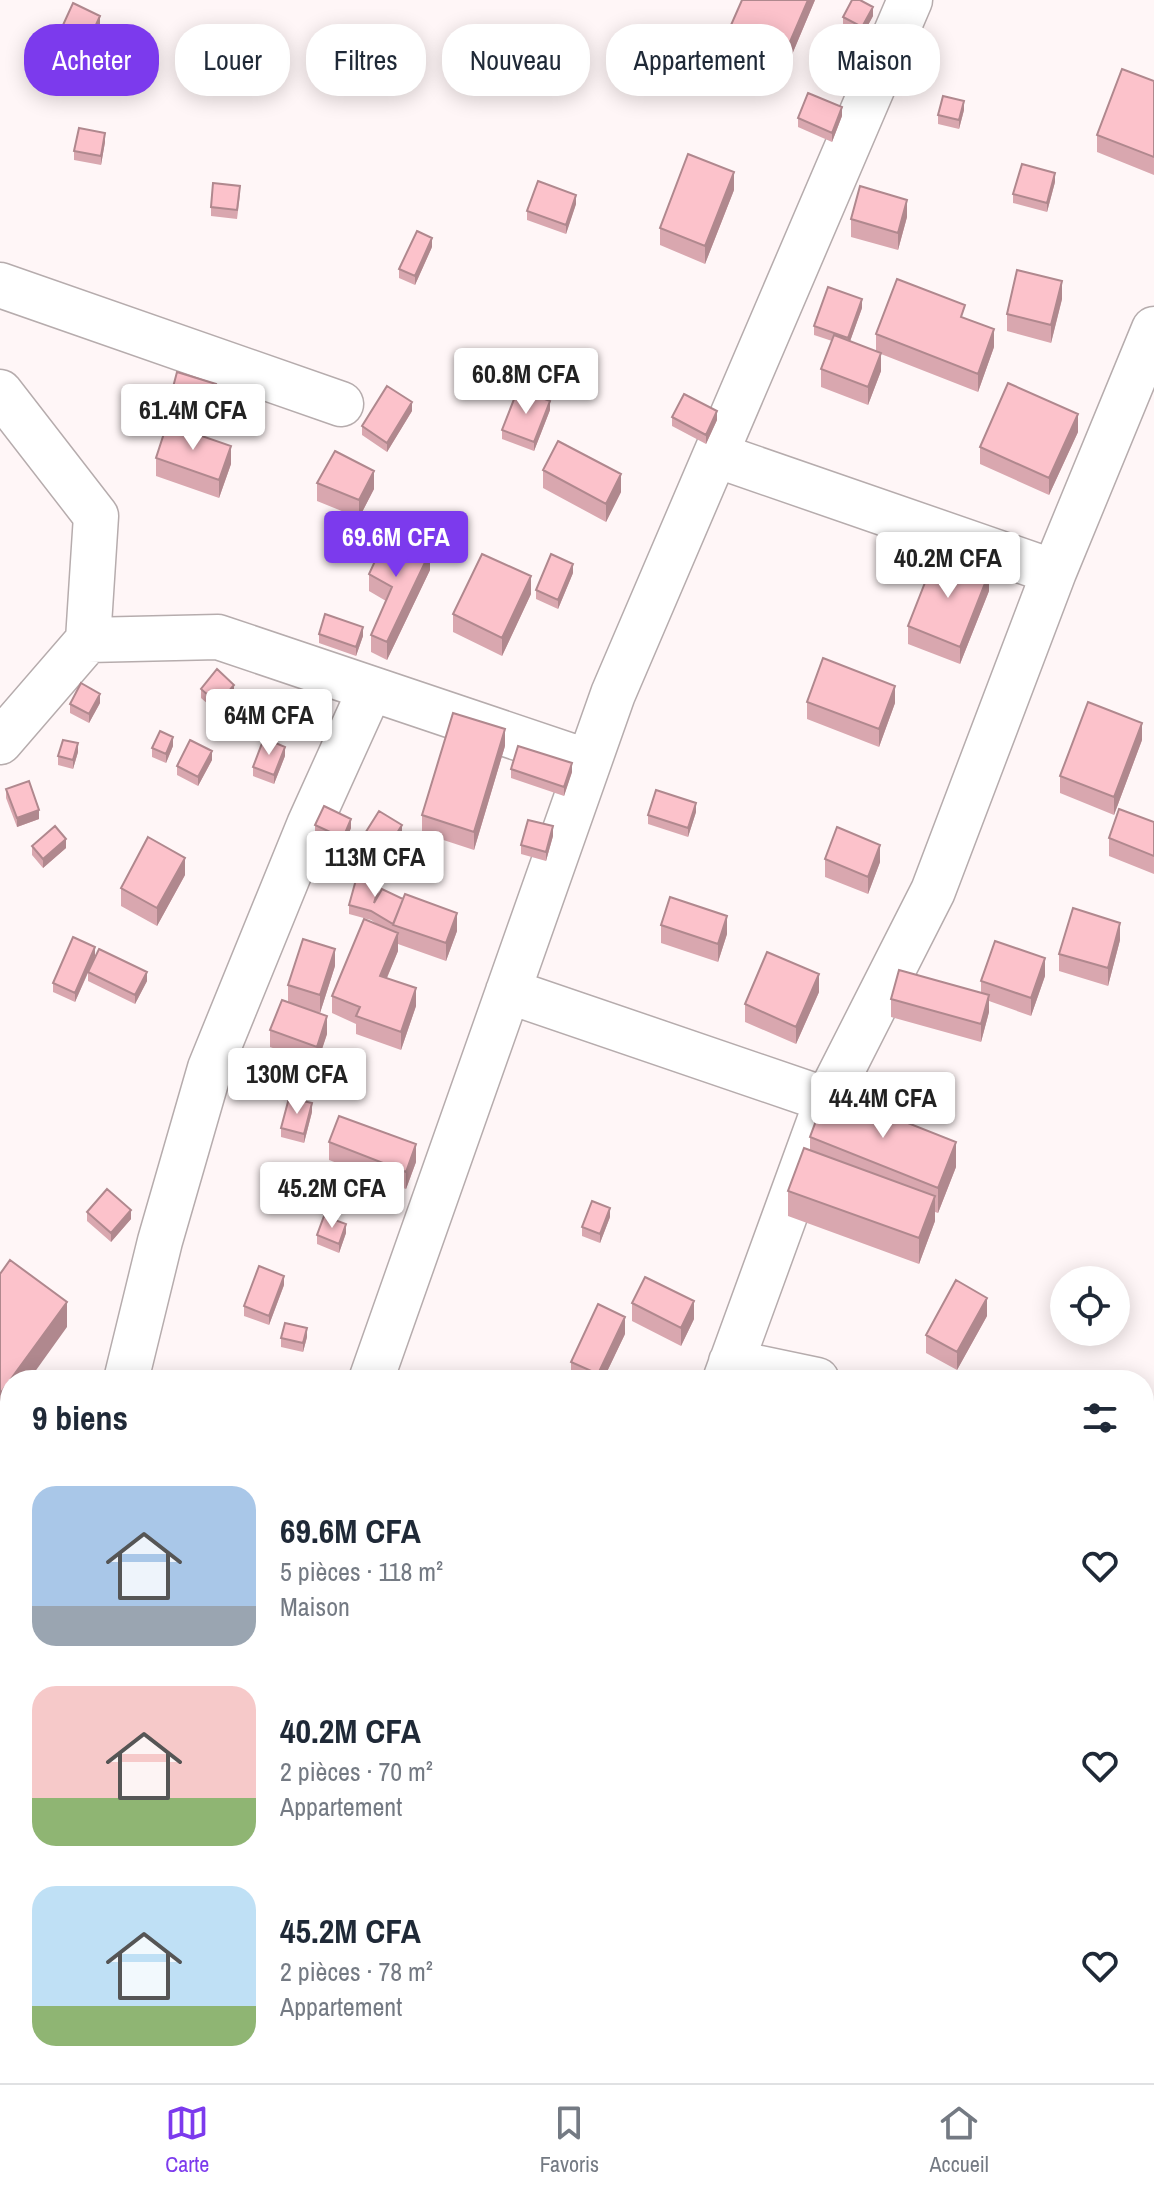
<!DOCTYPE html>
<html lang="fr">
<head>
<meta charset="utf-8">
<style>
  :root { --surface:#fff; --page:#f2f2f3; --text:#1f2937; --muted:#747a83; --line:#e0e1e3; --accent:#7c3aed }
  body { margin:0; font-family:"Archivo Narrow",sans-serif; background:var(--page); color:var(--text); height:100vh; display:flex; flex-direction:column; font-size:30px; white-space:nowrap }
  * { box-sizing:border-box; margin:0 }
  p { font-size:26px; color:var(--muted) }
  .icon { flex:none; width:44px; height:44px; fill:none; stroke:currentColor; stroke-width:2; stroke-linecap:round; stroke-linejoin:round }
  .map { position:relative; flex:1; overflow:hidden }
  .sheet { position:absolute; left:0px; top:1370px; width:1154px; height:714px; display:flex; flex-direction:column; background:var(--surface); border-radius:32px 32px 0 0; box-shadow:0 4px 20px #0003 }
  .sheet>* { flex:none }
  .hud { position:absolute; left:24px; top:24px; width:1106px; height:72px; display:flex; gap:16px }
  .controls { position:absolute; left:1050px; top:1266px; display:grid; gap:16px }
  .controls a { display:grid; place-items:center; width:80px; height:80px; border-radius:50%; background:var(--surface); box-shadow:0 4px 20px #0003; font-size:40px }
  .price { position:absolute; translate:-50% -68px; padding:0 18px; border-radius:8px; background:#fff; color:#222; font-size:26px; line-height:52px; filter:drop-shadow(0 2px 4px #0008) }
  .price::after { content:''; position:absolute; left:50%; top:48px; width:24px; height:18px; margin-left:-12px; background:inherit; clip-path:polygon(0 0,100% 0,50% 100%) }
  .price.active { background:var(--accent); color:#fff }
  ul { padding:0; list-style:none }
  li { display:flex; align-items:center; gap:24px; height:200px; padding:0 32px }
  li span { display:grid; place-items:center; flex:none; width:224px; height:160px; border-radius:24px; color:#555 }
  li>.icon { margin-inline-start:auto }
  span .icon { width:96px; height:96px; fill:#fffc; stroke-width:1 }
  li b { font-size:34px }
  h2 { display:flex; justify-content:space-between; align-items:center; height:96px; padding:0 32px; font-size:34px }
  .chip { padding:0 28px; border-radius:32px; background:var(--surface); box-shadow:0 4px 20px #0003; font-size:28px; line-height:72px }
  .chip.active { background:var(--accent); color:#fff }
  .dock { display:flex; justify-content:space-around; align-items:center; height:112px; border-top:2px solid var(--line); background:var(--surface); font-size:22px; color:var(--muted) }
  .dock a { display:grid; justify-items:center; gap:4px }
  .dock .active { color:var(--accent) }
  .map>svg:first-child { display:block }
</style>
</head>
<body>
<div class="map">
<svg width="1154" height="2083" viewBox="0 0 1154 2083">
  <rect width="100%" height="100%" fill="#fff6f7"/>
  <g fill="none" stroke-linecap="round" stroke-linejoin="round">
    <defs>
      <path id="street" d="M0,285L341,404
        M0,392L96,516L88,640L218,637L589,762
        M716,455L1054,572
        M0,742L88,640
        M508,991L827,1100
        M731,1362L817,1380
        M126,1380L160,1241L210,1068L309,825L370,690
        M371,1380L613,694L910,0
        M725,1380L827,1100L933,891L1054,572L1154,329
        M1144,1506L1154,1510
        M0,1514L10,1517
        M1144,1779L1154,1737
        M1144,1819L1154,1821
        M0,1940L10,1942
        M234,2074L241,2083
        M461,2074L504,2083
        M1074,2083L1077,2074"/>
    </defs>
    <use href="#street" stroke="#b6acad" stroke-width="47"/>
    <use href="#street" stroke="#fff" stroke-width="44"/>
  </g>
  <path fill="#d9a7af" d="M815,0L780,83L724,59V41Z
    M873,16L862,36L843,26V17Z
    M63,25H100L90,47L63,34Z
    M1154,81V175L1097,152V135Z
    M964,110L959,129L938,124V115Z
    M842,116L832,142L798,127V118Z
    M105,142L101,165L74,160V151Z
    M1055,182L1047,212L1013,203V194Z
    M734,190L705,264L660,245V228Z
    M240,195L237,219L211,216V207Z
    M576,204L566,234L527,220V211Z
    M907,217L898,250L851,237V219Z
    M432,247L415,285L399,278V269Z
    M1062,299L1051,343L1007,331V314Z
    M862,308L850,341L876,351V334L965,318L994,347L978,392L881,354V371L868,405L821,387V369L832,341L814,335V326Z
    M172,391L216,393L211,411L172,400Z
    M550,410L534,451L502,439V430Z
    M412,411L387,452L362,435V426Z
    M672,417L717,420L706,444L672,426Z
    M1078,432L1049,495L980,464V447Z
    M156,458L231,464L219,498L156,476Z
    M543,470L621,492L606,522L543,488Z
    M317,483L374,489L359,518L317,501Z
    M430,570L387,660L371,652V635L386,601L369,591V574Z
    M573,573L558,609L536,599V590Z
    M989,591L960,664L908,644V626Z
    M531,594L502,656L453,632V614Z
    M319,634L363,636L356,656L319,643Z
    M201,689L234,694L218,713L201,698Z
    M807,702L895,703L879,747L807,719Z
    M100,703L89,723L70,713V704Z
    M1142,740L1114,815L1060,793V776Z
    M173,746L166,763L152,757V748Z
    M505,746L474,850L422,833V815Z
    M78,752L73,769L58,765V756Z
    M285,756L274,784L253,776V767Z
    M212,760L198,786L177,775V766Z
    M511,769L572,772L564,796L511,778Z
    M6,789L39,819L17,827L6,798Z
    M696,812L688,837L648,824V815Z
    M1154,822V874L1109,856V838Z
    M315,825L351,828L343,847L315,834Z
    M402,834L375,877L352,863V854Z
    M553,836L546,861L521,854V845Z
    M32,846L66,848L43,868L32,855Z
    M825,859L880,862L868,894L825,877Z
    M185,875L157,926L121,906V888Z
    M380,892L379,895L457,931L446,961L398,944V951L387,978L416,1006L401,1050L356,1034V1024L332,1013V996L380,926L371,920L349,914V905Z
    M661,925L727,934L718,962L661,943Z
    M1120,940L1108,986L1059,971V954Z
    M95,956L147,981L135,1004L88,981V973L75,1002L53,992V983Z
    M335,966L320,1013L302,1007L327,1034L317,1064L270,1047V1030L288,1002V985Z
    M1045,976L1031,1016L989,1001V1012L981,1042L891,1017V999L981,993V981Z
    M819,992L796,1044L745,1022V1004Z
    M312,1112L304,1143L281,1137V1128Z
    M810,1137L956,1167L938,1213L935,1212V1221L919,1264L788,1216V1191L810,1150Z
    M329,1142L416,1162L406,1189L329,1160Z
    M87,1212L131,1219L111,1242L87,1221Z
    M610,1217L600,1243L582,1236V1227Z
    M346,1233L339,1253L317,1244V1235Z
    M284,1285L269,1325L244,1316V1306Z
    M632,1303L694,1319L681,1346L632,1321Z
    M987,1316L957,1370L926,1353V1335Z
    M625,1334L603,1380H571V1362Z
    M307,1337L303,1352L281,1347V1338Z
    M1154,1748V1773L1150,1772V1763Z
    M1144,1860L1154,1862V1910L1144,1908Z"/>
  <path fill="#b0888e" d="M808,0H815L780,83V65Z
    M873,7V16L862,36V27Z
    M100,16V25L90,47V38Z
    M964,101V110L959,129V120Z
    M842,107V116L832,142V133Z
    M105,133V142L101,165V156Z
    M734,172V190L705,264V246Z
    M1055,173V182L1047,212V203Z
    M576,195V204L566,234V225Z
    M907,200V217L898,250V233Z
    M432,238V247L415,285V276Z
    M1062,281V299L1051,343V325Z
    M862,299V308L848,347V338Z
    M994,329V347L978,392V374Z
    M881,353V371L868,405V387Z
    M216,384V393L211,411V402Z
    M550,401V410L534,451V442Z
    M412,402V411L387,452V443Z
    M717,411V420L706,444V435Z
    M1078,414V432L1049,495V478Z
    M231,446V464L219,498V480Z
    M374,471V489L359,518V500Z
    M621,474V492L606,522V504Z
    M430,552V570L387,660V642Z
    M573,564V573L558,609V600Z
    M989,573V591L960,664V647Z
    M531,576V594L502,656V638Z
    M363,627V636L356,656V647Z
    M234,685V694L218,713V704Z
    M895,686V703L879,747V729Z
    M100,694V703L89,723V714Z
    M1142,723V740L1114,815V797Z
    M505,729V746L474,850V832Z
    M173,737V746L166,763V754Z
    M78,743V752L73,769V760Z
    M285,747V756L274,784V775Z
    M212,751V760L198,786V777Z
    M572,763V772L564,796V787Z
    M696,803V812L688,837V828Z
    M39,810V819L17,827V818Z
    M351,819V828L343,847V838Z
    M402,825V834L375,877V868Z
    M553,826V836L546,861V852Z
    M66,839V848L43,868V859Z
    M880,845V862L868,894V877Z
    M185,858V875L157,926V908Z
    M457,913V931L446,961V943Z
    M727,916V934L718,962V944Z
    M1120,923V940L1108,986V968Z
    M398,933V951L380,994V976Z
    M95,947V956L75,1002V993Z
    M335,949V966L320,1013V995Z
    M1045,958V976L1031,1016V998Z
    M147,972V981L135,1004V995Z
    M819,974V992L796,1044V1027Z
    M416,988V1006L401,1050V1032Z
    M989,995V1012L981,1042V1024Z
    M327,1016V1034L317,1064V1047Z
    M312,1103V1112L304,1143V1134Z
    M956,1142V1167L938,1213V1188Z
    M416,1144V1162L406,1189V1172Z
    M935,1196V1221L919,1264V1238Z
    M610,1208V1217L600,1243V1234Z
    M131,1210V1219L111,1242V1233Z
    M346,1224V1233L339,1253V1244Z
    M284,1276V1285L269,1325V1316Z
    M987,1298V1316L957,1370V1352Z
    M694,1301V1319L681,1346V1328Z
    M67,1302V1327L29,1380H10Z
    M625,1317V1334L603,1380H598V1374Z
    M307,1328V1337L303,1352V1343Z
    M10,1380V1406L0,1419V1394Z"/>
  <path fill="#fcc2cb" stroke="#b0888e" stroke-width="2" d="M742,0H808L780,65L724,41Z
    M852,0H860L873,7L862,27L843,17Z
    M73,3L100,16L90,38L63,25Z
    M1122,69L1154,81V157L1097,135Z
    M808,93L842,107L832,133L798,118Z
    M943,96L964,101L959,120L938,115Z
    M79,128L105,133L101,156L74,151Z
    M688,154L734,172L705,246L660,228Z
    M1022,164L1055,173L1047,203L1013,194Z
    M538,181L576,195L566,225L527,211Z
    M213,183L240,186L237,210L211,207Z
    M860,186L907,200L898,233L851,219Z
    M417,231L432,238L415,276L399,269Z
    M1017,270L1062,281L1051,325L1007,314Z
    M897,279L965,305L961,317L994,329L978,374L876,334Z
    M828,287L862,299L848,338L814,326Z
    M834,335L881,353L868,387L821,369Z
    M177,372L216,384L211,402L172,391Z
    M1008,383L1078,414L1049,478L980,447Z
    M387,386L412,402L387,443L362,426Z
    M518,389L550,401L534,442L502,430Z
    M684,394L717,411L706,435L672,417Z
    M167,424L231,446L219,480L156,458Z
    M558,441L621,474L606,504L543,470Z
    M335,451L374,471L359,500L317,483Z
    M388,533L430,552L387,642L371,635L392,587L369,574Z
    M937,552L989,573L960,647L908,626Z
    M482,554L531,576L502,638L453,614Z
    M551,554L573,564L558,600L536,590Z
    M325,614L363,627L356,647L319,634Z
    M823,658L895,686L879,729L807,702Z
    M217,669L234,685L218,704L201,689Z
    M81,683L100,694L89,714L70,704Z
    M1088,702L1142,723L1114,797L1060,776Z
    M453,713L505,729L474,832L422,815Z
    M160,731L173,737L166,754L152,748Z
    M264,738L285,747L274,775L253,767Z
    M63,740L78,743L73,760L58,756Z
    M190,740L212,751L198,777L177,766Z
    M518,746L572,763L564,787L511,769Z
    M29,781L39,810L17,818L6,789Z
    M656,790L696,803L688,828L648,815Z
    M324,806L351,819L343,838L315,825Z
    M1119,809L1154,822V856L1109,838Z
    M379,811L402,825L375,868L352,854Z
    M528,820L553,826L546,852L521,845Z
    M55,826L66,839L43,859L32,846Z
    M837,827L880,845L868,877L825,859Z
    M148,837L185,858L157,908L121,888Z
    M357,876L380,883L374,903L382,889L403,899L393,924L371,911L349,905Z
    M405,894L457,913L446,943L393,925Z
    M670,897L727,916L718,944L661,925Z
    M1073,908L1120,923L1108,968L1059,954Z
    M364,919L398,933L380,976L416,988L401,1032L356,1016L360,1007L332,996Z
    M73,937L95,947L75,993L53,983Z
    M303,939L335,949L320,995L288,985Z
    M995,941L1045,958L1031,998L981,981Z
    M99,949L147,972L135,995L88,972Z
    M767,952L819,974L796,1027L745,1004Z
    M899,970L989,995L981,1024L891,999Z
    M282,1000L327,1016L317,1047L270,1030Z
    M827,1091L956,1142L938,1188L810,1137Z
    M289,1098L312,1103L304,1134L281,1128Z
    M339,1116L416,1144L406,1172L329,1142Z
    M804,1148L935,1196L919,1238L788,1191Z
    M107,1189L131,1210L111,1233L87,1212Z
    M592,1201L610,1208L600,1234L582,1227Z
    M324,1216L346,1224L339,1244L317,1235Z
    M10,1260L67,1302L0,1394V1274Z
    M259,1266L284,1276L269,1316L244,1306Z
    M645,1277L694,1301L681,1328L632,1303Z
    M956,1280L987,1298L957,1352L926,1335Z
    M598,1304L625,1317L598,1374L571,1362Z
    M285,1323L307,1328L303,1343L281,1338Z
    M1154,1748V1764L1150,1763Z
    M1144,1860L1154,1862V1893L1144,1891Z
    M48,2074H74V2077L101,2083H45Z"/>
</svg>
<div class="controls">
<a><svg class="icon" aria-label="locate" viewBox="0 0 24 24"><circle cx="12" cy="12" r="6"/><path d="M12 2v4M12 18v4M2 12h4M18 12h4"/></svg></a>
</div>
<b class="price" style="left:526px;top:416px">60.8M CFA</b>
<b class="price" style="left:193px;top:452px">61.4M CFA</b>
<b class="price active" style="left:396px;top:579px">69.6M CFA</b>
<b class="price" style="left:948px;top:600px">40.2M CFA</b>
<b class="price" style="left:269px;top:757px">64M CFA</b>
<b class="price" style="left:375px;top:899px">113M CFA</b>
<b class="price" style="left:297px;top:1116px">130M CFA</b>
<b class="price" style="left:883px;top:1140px">44.4M CFA</b>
<b class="price" style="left:332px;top:1230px">45.2M CFA</b>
<div class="hud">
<a class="chip active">Acheter</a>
<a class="chip">Louer</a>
<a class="chip">Filtres</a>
<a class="chip">Nouveau</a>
<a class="chip">Appartement</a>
<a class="chip">Maison</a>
</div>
<section class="sheet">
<h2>9 biens<svg class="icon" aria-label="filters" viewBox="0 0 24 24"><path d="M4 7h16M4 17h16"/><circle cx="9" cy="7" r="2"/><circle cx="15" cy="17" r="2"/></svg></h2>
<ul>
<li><span style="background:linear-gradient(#a9c7e8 75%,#9aa5b1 0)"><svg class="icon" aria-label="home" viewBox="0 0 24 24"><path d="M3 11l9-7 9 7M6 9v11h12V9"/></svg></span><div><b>69.6M CFA</b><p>5 pièces · 118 m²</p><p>Maison</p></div><svg class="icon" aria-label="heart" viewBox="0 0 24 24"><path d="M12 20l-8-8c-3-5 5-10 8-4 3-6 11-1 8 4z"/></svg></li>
<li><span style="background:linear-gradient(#f6c9c9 70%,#8fb573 0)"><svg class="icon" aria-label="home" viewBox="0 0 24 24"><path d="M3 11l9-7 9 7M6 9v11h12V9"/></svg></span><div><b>40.2M CFA</b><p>2 pièces · 70 m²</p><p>Appartement</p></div><svg class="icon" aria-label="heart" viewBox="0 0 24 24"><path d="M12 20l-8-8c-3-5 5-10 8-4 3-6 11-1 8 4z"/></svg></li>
<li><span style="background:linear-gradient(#bfe0f5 75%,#8fb573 0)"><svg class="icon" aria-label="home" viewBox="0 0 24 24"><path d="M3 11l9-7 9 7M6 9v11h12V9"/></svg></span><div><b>45.2M CFA</b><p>2 pièces · 78 m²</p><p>Appartement</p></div><svg class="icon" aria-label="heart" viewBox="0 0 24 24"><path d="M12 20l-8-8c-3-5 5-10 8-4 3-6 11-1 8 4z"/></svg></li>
</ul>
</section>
</div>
<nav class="dock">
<a class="active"><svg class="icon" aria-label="map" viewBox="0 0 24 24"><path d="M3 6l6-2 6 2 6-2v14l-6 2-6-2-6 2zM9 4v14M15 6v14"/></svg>Carte</a>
<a><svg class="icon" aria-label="saved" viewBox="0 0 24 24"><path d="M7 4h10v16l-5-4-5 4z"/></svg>Favoris</a>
<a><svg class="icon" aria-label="home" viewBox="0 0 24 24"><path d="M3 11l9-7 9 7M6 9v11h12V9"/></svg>Accueil</a>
</nav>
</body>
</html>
